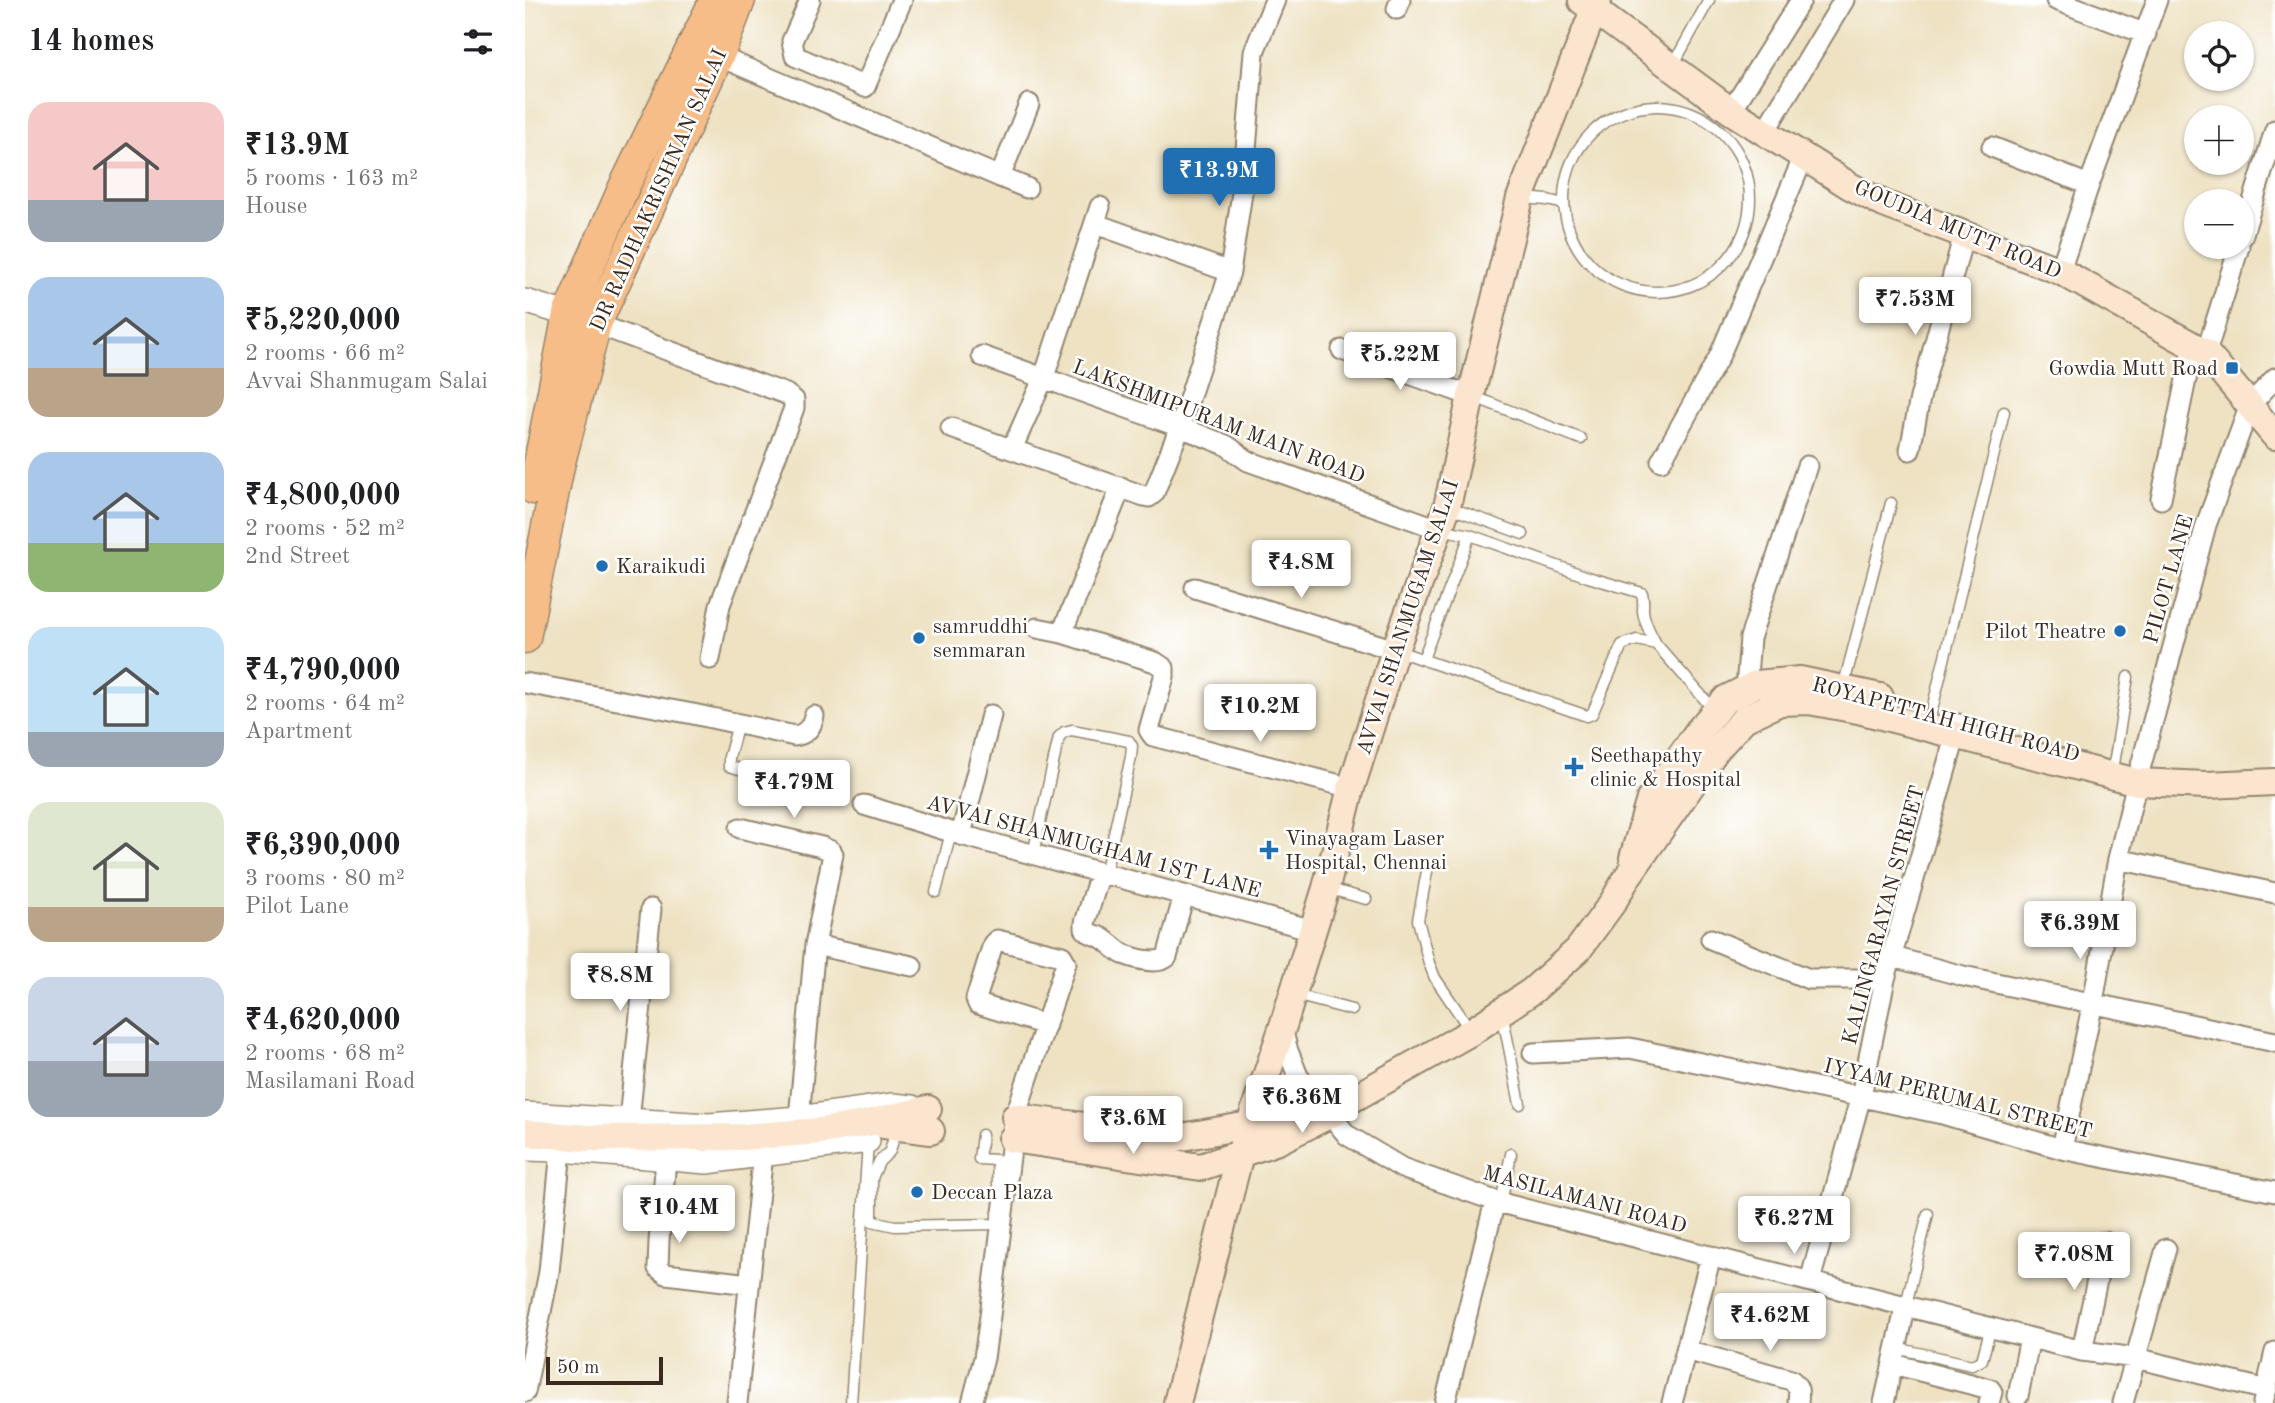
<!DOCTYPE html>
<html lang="en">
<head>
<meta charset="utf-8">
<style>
  :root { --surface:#fff; --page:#f2f2f2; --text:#202124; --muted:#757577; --accent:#1f6fb2 }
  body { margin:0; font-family:"Old Standard TT",serif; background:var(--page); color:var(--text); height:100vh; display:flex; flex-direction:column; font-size:26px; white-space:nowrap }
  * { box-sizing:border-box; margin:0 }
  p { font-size:23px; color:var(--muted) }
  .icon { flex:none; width:38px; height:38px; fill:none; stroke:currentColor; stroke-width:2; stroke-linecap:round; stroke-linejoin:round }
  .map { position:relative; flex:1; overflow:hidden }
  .panel { display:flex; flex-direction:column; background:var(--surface); width:525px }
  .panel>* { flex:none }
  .fabs { position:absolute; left:1659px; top:21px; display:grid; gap:14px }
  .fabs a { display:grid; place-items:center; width:70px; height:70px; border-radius:50%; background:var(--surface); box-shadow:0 2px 5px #0004; font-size:35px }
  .scale { position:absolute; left:21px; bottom:18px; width:117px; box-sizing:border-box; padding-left:7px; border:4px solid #3b2a1e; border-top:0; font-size:19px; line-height:24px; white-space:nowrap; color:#3b2a1e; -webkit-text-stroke:5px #fff; paint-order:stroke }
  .price { position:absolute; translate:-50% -60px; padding:0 16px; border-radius:7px; background:#fff; color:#222; font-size:23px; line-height:46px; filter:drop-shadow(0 2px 4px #0008) }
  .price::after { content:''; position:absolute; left:50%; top:42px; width:21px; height:16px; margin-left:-10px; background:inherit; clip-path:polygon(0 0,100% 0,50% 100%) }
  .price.active { background:var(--accent); color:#fff }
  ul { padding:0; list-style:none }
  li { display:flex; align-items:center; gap:21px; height:175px; padding:0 28px }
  li span { display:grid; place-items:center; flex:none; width:196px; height:140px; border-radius:21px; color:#555 }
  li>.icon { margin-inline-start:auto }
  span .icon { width:84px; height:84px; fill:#fffc; stroke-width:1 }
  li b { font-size:30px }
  h2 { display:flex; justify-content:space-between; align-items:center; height:84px; padding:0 28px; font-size:30px }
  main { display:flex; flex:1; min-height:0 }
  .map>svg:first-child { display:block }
</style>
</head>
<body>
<main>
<section class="panel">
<h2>14 homes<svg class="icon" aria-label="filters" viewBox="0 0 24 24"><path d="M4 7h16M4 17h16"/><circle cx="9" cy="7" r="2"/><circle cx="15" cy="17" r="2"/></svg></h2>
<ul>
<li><span style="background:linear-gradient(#f6c9c9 70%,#9aa5b1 0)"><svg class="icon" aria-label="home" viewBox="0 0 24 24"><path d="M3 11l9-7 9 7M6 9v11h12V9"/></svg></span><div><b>₹13.9M</b><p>5 rooms · 163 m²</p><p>House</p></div></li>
<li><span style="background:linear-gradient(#a9c7e8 65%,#b9a48a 0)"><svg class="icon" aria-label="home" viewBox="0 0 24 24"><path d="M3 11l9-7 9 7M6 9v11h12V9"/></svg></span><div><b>₹5,220,000</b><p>2 rooms · 66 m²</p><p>Avvai Shanmugam Salai</p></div></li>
<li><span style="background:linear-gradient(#a9c7e8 65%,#8fb573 0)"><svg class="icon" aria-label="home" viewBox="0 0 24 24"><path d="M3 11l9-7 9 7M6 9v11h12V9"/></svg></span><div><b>₹4,800,000</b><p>2 rooms · 52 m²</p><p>2nd Street</p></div></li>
<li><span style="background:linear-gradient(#bfe0f5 75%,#9aa5b1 0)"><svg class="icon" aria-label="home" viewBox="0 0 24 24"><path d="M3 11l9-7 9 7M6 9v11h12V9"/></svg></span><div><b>₹4,790,000</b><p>2 rooms · 64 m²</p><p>Apartment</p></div></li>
<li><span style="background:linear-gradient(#dfe7d0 75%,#b9a48a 0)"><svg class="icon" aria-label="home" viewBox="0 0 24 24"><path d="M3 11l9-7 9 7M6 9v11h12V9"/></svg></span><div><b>₹6,390,000</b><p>3 rooms · 80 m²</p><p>Pilot Lane</p></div></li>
<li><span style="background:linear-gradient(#c9d6e8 60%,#9aa5b1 0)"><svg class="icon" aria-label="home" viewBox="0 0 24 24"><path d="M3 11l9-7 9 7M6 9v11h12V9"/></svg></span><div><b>₹4,620,000</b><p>2 rooms · 68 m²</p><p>Masilamani Road</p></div></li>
</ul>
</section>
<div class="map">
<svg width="1750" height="1403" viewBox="0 0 1750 1403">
  <rect width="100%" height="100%" fill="#fff"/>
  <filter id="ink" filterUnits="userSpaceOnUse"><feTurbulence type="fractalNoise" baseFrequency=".0143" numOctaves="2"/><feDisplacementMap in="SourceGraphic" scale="14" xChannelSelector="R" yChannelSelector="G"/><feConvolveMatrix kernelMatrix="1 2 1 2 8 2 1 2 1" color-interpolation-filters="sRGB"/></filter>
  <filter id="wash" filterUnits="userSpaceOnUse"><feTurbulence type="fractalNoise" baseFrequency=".00686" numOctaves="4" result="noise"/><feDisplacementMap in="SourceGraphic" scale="28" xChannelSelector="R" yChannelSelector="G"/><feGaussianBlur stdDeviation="1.57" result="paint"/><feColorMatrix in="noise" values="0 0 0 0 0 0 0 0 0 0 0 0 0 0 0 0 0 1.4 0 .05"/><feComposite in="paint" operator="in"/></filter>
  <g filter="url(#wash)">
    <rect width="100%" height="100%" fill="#eee2c3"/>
  </g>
  <g filter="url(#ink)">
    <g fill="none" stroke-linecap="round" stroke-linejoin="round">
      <defs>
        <path id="service" d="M1147,67L1184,0
          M1039 199a93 93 0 1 1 186 0a93 93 0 1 1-186 0Z
          M998,198L1022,200L1039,204
          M947,396L1056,439
          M923,507L998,534
          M915,529L945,535
          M870,650L1062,716L1067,714L1097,645L1112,640L1131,644L1190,711
          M898,659L945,535L1063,577L1117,593C1119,600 1118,604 1118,611C1119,623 1126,634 1131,644
          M1318,688L1366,503
          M1406,714L1479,412
          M213,724L204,757V766L311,798
          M1589,764L1603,677
          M508,854L534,737L539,732L547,730L604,741L607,746L606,757L580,874
          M903,866L893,920L904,963L910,978L946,1031
          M801,888L841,899
          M411,892L426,832
          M770,995L827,1010
          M977,1012L995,1104
          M457,1135L454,1159L472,1160L473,1184
          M369,1137L365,1151L354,1162L347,1178V1221L370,1226L472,1224V1215
          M976,1203L986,1154
          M1381,1305L1403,1214
          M1371,1348L1447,1365L1457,1360L1466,1327
          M326,1403L343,1142"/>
        <path id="minor" d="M285,0L267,41L270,56L340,87L377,0
          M1531,0L1621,34
          M872,9L875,0
          M193,56L475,177
          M1206,111L1276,0
          M1240,131L1319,0
          M1467,147L1564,185
          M502,188L475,177L504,104
          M571,224L705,272
          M1717,237L1750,130
          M1535,271L1564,185L1632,0
          M71,324L261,394L269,400V408L195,605L185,659
          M817,350L946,396
          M1681,353L1714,247
          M457,356L655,427L701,445L723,461L914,529
          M426,428L619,496L624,497L629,493L655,427L705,272L718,186L729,52L750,0
          M487,449L519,377L575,207
          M1385,450L1395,398L1439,234
          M1136,461L1194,357L1279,156
          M1636,499L1668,346
          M670,588L870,650
          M512,628L537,633L630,662L639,668V677L624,730L628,736L826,788
          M537,633L596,487
          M0,683L168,714L270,736C282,734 287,726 289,716
          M1221,689L1225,638L1282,466
          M1615,769L1681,525L1725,405L1750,378
          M339,805L436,835L788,930
          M215,828L297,847L306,851L308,854L290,945L274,1118
          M436,835L466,715
          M1593,859L1750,893
          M575,873L560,923V929C565,935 568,934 575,937C583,941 590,950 598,954C611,959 632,965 642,957L659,895
          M1186,939L1284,979H1360
          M290,945L387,966
          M1368,957L1438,976L1750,1042
          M757,1029L763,1051L773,1076L822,1135L877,1168L976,1203L1557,1351L1611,1358L1742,1390
          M1008,1053L1105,1048L1417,1114L1537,1149L1750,1192
          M104,1120L126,909
          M1537,1149L1568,1002L1593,859L1612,782
          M141,1159L134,1241L133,1268L141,1274L224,1284
          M1285,1281L1336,1096L1360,979L1434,724
          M1161,1350L1266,1380C1275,1387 1274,1392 1273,1403
          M1557,1351L1580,1242
          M1368,1364L1465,1389L1467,1392L1464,1403
          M0,1392L24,1272L36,1150
          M1493,1396L1505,1338
          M212,1403L238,1153
          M447,1403L459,1358L465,1316L490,1117L541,963L537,956L472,940L468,944L451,999L453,1004L521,1025
          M920,1403L970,1201
          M1147,1403L1186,1256
          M1359,1403L1381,1305
          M1598,1403L1641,1249
          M1738,1403L1750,1352"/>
        <path id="tertiary" d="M0,301L57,319
          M0,1114L184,1125L274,1118L368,1105L387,1107
          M0,1149L36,1150L182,1162L343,1141"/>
        <path id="secondary" d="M1057,1L1206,111L1325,186L1359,204L1535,271L1681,353L1750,436
          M1108,858L1125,799L1174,730L1201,699L1231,684L1275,680L1355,697
          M490,1117L651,1138L724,1125L800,1104
          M359,1125L406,1131
          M0,1133L63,1138L217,1137L296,1131L343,1123L403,1109
          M487,1139L676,1167L753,1141L812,1111L822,1102L946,1032L1007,991L1053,950L1088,902L1103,876L1191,750L1219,719L1255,702L1284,701L1333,710L1612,782L1681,785L1750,782
          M652,1403L715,1154L757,1029L801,888L826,788L870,650L922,507L946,396L995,198L1073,0"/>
        <path id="primary" d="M9,489L43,314L99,187L190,0
          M0,638L34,466L71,324L196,50L215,0"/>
      </defs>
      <use href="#service" stroke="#948670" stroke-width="13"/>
      <use href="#minor" stroke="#948670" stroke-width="23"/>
      <use href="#tertiary" stroke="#948670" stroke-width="26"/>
      <use href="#secondary" stroke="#948670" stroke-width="30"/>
      <use href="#primary" stroke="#948670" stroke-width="33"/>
      <use href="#service" stroke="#fff" stroke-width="10"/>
      <use href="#minor" stroke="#fff" stroke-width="19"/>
      <use href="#tertiary" stroke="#fff" stroke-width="23"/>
      <use href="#secondary" stroke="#fce5cf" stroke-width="26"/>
      <use href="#primary" stroke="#f7bd88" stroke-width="30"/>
    </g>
  </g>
  <g fill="#1f6fb2" stroke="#fff" stroke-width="2.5">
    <rect x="1700" y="361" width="14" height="14" rx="3.5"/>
    <circle cx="77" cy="566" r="7"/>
    <circle cx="1595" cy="631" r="7"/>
    <circle cx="394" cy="638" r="7"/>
    <path d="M1045.5 756.5h7v7h7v7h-7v7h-7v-7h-7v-7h7z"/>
    <path d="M740.5 839.5h7v7h7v7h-7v7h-7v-7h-7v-7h7z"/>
    <circle cx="392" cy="1192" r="7"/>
  </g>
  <g text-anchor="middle" stroke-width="5" stroke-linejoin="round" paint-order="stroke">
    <g font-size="21" fill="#3b2a1e" stroke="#fff">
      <text transform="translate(133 190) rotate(-66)" y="7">DR RADHAKRISHNAN SALAI</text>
      <text transform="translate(1433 229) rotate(23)" y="7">GOUDIA MUTT ROAD</text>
      <text transform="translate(694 421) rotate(21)" y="7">LAKSHMIPURAM MAIN ROAD</text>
      <text transform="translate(1643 579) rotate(-74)" y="7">PILOT LANE</text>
      <text transform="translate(882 617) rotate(-72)" y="7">AVVAI SHANMUGAM SALAI</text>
      <text transform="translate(1421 719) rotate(15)" y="7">ROYAPETTAH HIGH ROAD</text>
      <text transform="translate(569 846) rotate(15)" y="7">AVVAI SHANMUGHAM 1ST LANE</text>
      <text transform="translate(1358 915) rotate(-75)" y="7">KALINGARAYAN STREET</text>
      <text transform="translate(1433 1098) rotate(14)" y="7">IYYAM PERUMAL STREET</text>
      <text transform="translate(1060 1199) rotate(15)" y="7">MASILAMANI ROAD</text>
    </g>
    <g font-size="21" fill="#3b2a1e" stroke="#fff" text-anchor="start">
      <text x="1693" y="375" text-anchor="end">Gowdia Mutt Road</text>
      <text x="91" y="573">Karaikudi</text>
      <text x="408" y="633">samruddhi<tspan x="408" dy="24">semmaran</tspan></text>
      <text x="1581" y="638" text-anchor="end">Pilot Theatre</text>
      <text x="1065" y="762">Seethapathy<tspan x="1065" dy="24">clinic &amp; Hospital</tspan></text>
      <text x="760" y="845">Vinayagam Laser<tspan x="760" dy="24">Hospital, Chennai</tspan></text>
      <text x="406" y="1199">Deccan Plaza</text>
    </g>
  </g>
</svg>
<div class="fabs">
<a><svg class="icon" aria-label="locate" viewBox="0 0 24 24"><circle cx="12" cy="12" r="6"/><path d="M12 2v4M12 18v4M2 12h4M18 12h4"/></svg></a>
<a>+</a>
<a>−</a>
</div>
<div class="scale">50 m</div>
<b class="price active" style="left:694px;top:208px">₹13.9M</b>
<b class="price" style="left:1390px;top:337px">₹7.53M</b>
<b class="price" style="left:875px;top:392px">₹5.22M</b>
<b class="price" style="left:776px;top:600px">₹4.8M</b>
<b class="price" style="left:735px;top:744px">₹10.2M</b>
<b class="price" style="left:269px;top:820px">₹4.79M</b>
<b class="price" style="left:1555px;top:961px">₹6.39M</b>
<b class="price" style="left:95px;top:1013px">₹8.8M</b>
<b class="price" style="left:777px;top:1135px">₹6.36M</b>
<b class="price" style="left:608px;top:1156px">₹3.6M</b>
<b class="price" style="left:154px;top:1245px">₹10.4M</b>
<b class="price" style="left:1269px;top:1256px">₹6.27M</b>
<b class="price" style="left:1549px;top:1292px">₹7.08M</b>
<b class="price" style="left:1245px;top:1353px">₹4.62M</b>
</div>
</main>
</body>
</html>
